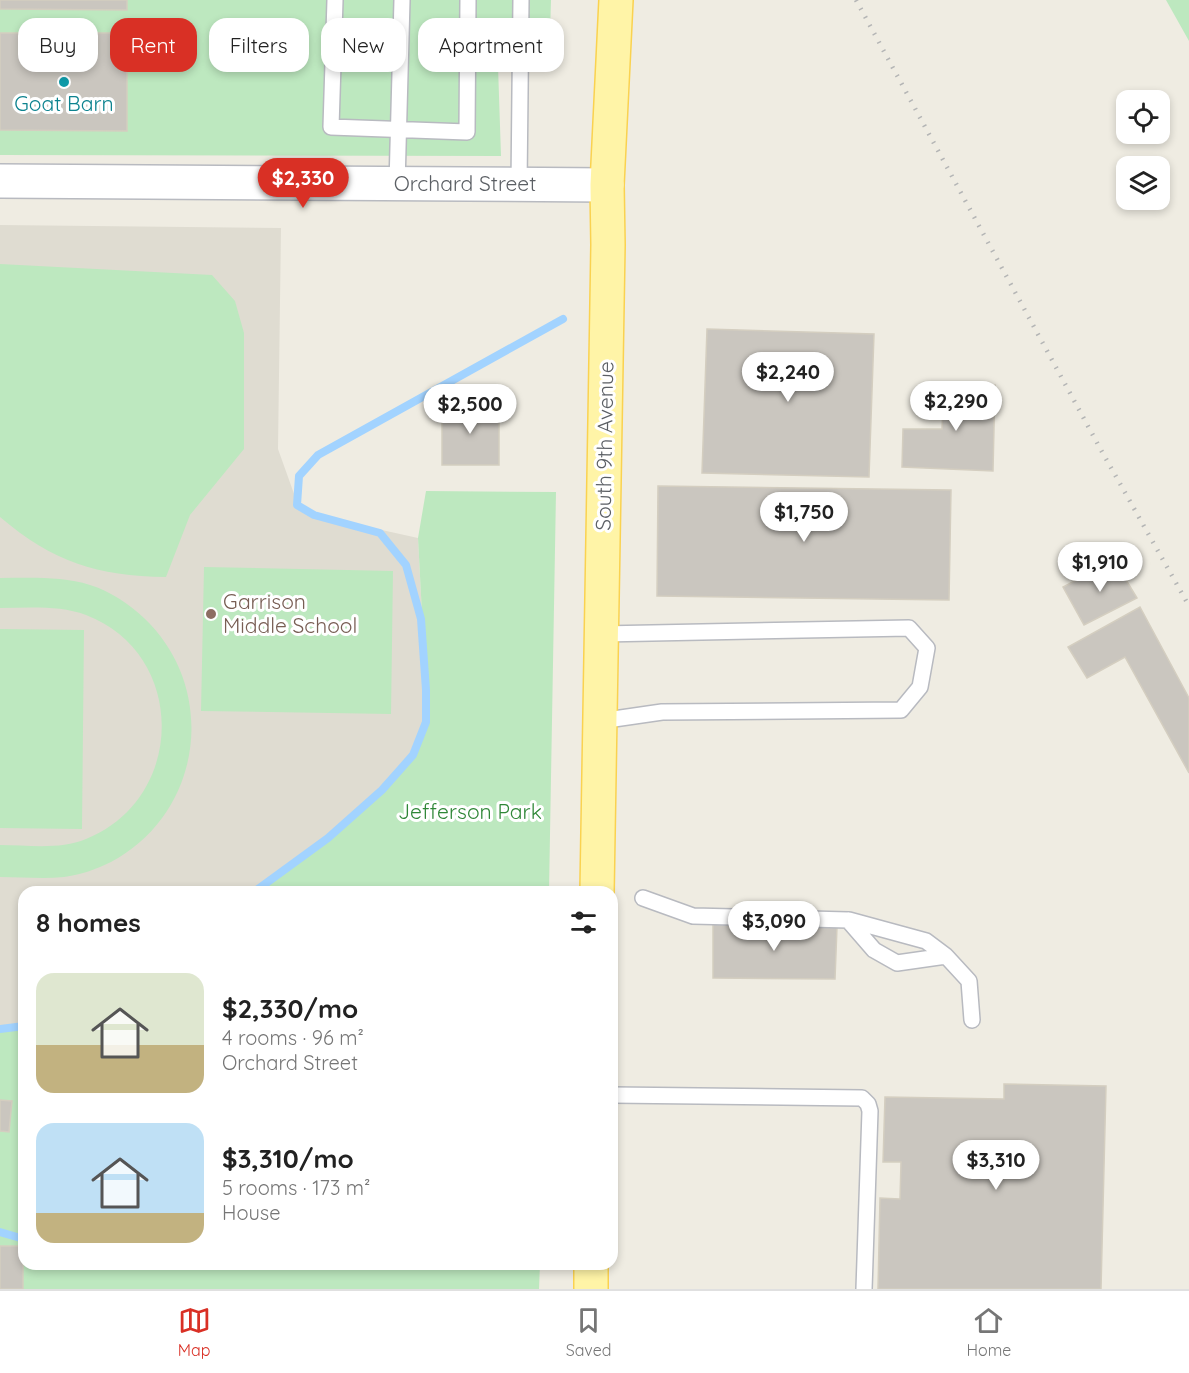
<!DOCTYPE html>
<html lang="en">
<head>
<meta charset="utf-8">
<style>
  :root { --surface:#fff; --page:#f2f2f2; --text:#222; --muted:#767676; --line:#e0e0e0; --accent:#d93025 }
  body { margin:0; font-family:Quicksand,sans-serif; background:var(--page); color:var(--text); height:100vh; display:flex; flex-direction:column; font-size:22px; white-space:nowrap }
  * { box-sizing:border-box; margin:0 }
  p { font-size:20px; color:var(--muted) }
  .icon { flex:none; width:33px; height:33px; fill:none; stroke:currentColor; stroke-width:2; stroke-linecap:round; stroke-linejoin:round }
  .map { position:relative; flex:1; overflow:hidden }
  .panel { position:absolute; left:18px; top:886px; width:600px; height:384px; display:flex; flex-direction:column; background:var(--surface); border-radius:18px; box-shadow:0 3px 9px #0003 }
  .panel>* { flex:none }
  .hud { position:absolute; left:18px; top:18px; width:600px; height:54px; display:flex; gap:12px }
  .controls { position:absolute; left:1116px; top:90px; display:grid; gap:12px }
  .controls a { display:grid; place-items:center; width:54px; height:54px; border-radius:12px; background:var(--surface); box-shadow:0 3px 9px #0003; font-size:30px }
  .price { position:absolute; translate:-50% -51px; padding:0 14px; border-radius:21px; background:#fff; color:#222; font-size:20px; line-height:39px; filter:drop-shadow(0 2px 3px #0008) }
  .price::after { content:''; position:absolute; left:50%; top:36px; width:18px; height:14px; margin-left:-9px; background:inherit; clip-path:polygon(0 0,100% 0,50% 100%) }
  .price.selected { background:var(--accent); color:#fff }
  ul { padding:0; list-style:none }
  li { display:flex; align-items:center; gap:18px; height:150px; padding:0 18px }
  li span { display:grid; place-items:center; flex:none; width:168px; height:120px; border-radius:18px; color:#555 }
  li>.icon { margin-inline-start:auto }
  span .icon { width:72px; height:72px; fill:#fffc; stroke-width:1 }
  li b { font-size:26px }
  h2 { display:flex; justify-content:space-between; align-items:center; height:72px; padding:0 18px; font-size:26px }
  .tag { padding:0 21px; border-radius:18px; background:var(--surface); box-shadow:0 3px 9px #0003; font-size:21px; line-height:54px }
  .tag.selected { background:var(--accent); color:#fff }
  .tabs { display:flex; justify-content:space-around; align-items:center; height:84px; border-top:2px solid var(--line); background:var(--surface); font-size:16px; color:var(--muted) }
  .tabs a { display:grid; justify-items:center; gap:3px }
  .tabs .selected { color:var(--accent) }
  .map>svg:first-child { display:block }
</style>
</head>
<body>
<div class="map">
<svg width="1189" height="1289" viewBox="0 0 1189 1289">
  <rect width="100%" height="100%" fill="#efece2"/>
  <path fill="#dfdcd1" d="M0,225L281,228L278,449L298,505L314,515L418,538L426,690V722L413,755L382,790L328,838L254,892H24V1026L0,1029Z"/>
  <path fill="#bde8bf" d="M0,0H551L549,67L498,66L501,156L0,155Z
    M1167,0H1189V41L1166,0Z
    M0,264L212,275L235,301L244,333V449L190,515L166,577C97,576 53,562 0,517Z
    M426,491L556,492L549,892H254L328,838L382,790L413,755L426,722V690L418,538Z
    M204,567L393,571L391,714L201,711Z
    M0,578C30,578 62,576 90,585C110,591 129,604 144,618C219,689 203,813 111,862C97,869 80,875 64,877C43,879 21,877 0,877V845C28,845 60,850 86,839C186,799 188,654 86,615C59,605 28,608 0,608Z
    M0,629L84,630L82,829L0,828Z
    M24,1026V1264H540L539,1289H0V1029Z"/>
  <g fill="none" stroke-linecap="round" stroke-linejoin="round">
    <path stroke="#a2d3ff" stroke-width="8" d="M254,892L328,838L382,790L413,755L426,722V690L421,619L406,565L380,533L314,515L297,505L299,476L318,455L563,319
      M0,1029L24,1026
      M0,1232L24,1239"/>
  </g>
  <path fill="#cac6bf" stroke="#d4cec0" stroke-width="1.5" d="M0,0H127V10L0,9Z
    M0,33H127V131L0,130Z
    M707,329L874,334L869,477L702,473Z
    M944,382L995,385L993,471L902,467L903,429H942Z
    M442,405H499V465H442Z
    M658,486L951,490L949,600L657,596Z
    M1114,560L1137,598L1084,625L1063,587Z
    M1140,607L1189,698V773L1125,657L1087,678L1068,647Z
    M713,924L837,927L835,979L713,978Z
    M1004,1084L1106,1086L1101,1289H878L880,1198L900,1199L901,1162H883L885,1097L1004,1099Z
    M0,1100L12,1101L9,1132L0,1131Z
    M0,1246H23V1289H0Z"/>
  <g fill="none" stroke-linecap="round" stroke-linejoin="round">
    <defs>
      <path id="service" d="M335,0L331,127L467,132L468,0
        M397,184L402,0
        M519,185L521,0
        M600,721L662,712L901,710L920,687L927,648L909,628L602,634
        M643,898L693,916L848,920L874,950L897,963L946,956L969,981L972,1020
        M849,920L926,941L946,956
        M612,1095L862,1098L868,1104L870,1111L864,1289"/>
      <path id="tertiary" d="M0,181L607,185"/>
      <path id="primary" d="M597,892L608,245L607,185L616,0
        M591,1289V1264"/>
    </defs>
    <use href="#service" stroke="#b8bac0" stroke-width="18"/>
    <use href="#tertiary" stroke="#b8bac0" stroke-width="36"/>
    <use href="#primary" stroke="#fad250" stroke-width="36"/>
    <use href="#service" stroke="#fff" stroke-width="15"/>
    <use href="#tertiary" stroke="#fff" stroke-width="33"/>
    <use href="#primary" stroke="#fff4a7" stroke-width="33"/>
    <path stroke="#b4b5b5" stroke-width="4.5" stroke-dasharray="1.5 8" stroke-linecap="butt" d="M856,0L1101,450L1189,606"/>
  </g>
  <circle fill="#0f9aa8" stroke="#fff" stroke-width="2" cx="64" cy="82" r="6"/>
  <circle fill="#8d6e63" stroke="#fff" stroke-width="2" cx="211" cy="614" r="6"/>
  <g text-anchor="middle" stroke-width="6" stroke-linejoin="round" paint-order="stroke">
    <g font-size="21" fill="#0d838f" stroke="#fff">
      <text x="64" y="111">Goat Barn</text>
    </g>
    <g font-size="21" fill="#5b5f64" stroke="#fff">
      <text x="465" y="191">Orchard Street</text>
      <text transform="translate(605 446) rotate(-89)" y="7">South 9th Avenue</text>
    </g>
    <g font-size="21" fill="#785e54" stroke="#fff" text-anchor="start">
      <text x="223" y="609">Garrison<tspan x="223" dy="24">Middle School</tspan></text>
    </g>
    <g font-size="21" fill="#2f8737" stroke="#fff">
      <text x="470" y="819">Jefferson Park</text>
    </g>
  </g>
</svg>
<div class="controls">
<a><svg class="icon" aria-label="locate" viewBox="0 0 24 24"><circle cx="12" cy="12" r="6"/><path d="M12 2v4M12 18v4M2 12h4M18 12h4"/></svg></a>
<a><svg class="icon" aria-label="layers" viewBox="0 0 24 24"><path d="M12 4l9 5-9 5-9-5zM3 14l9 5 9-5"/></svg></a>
</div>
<b class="price selected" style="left:303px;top:209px">$2,330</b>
<b class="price" style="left:788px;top:403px">$2,240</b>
<b class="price" style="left:956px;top:432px">$2,290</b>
<b class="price" style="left:470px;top:435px">$2,500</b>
<b class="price" style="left:804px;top:543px">$1,750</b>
<b class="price" style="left:1100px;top:593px">$1,910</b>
<b class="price" style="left:774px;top:952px">$3,090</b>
<b class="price" style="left:996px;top:1191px">$3,310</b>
<div class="hud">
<a class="tag">Buy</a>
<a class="tag selected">Rent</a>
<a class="tag">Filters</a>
<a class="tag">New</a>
<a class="tag">Apartment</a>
</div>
<section class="panel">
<h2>8 homes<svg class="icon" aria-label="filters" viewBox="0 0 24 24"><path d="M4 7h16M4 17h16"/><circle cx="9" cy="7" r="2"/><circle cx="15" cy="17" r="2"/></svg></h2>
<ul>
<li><span style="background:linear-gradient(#dfe7d0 60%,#c2b280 0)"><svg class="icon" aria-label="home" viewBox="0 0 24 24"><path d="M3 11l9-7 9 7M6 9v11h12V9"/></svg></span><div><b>$2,330/mo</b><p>4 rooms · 96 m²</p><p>Orchard Street</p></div></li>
<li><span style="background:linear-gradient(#bfe0f5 75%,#c2b280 0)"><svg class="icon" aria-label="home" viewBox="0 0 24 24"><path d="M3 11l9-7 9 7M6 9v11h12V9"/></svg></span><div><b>$3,310/mo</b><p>5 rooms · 173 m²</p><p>House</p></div></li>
</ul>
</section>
</div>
<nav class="tabs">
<a class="selected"><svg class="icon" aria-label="map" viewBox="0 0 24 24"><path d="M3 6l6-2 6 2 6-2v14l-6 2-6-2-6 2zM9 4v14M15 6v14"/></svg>Map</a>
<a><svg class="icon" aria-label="saved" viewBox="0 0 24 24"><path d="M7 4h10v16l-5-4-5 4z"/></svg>Saved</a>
<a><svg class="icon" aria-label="home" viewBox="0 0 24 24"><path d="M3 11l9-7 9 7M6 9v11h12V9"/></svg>Home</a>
</nav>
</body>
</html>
